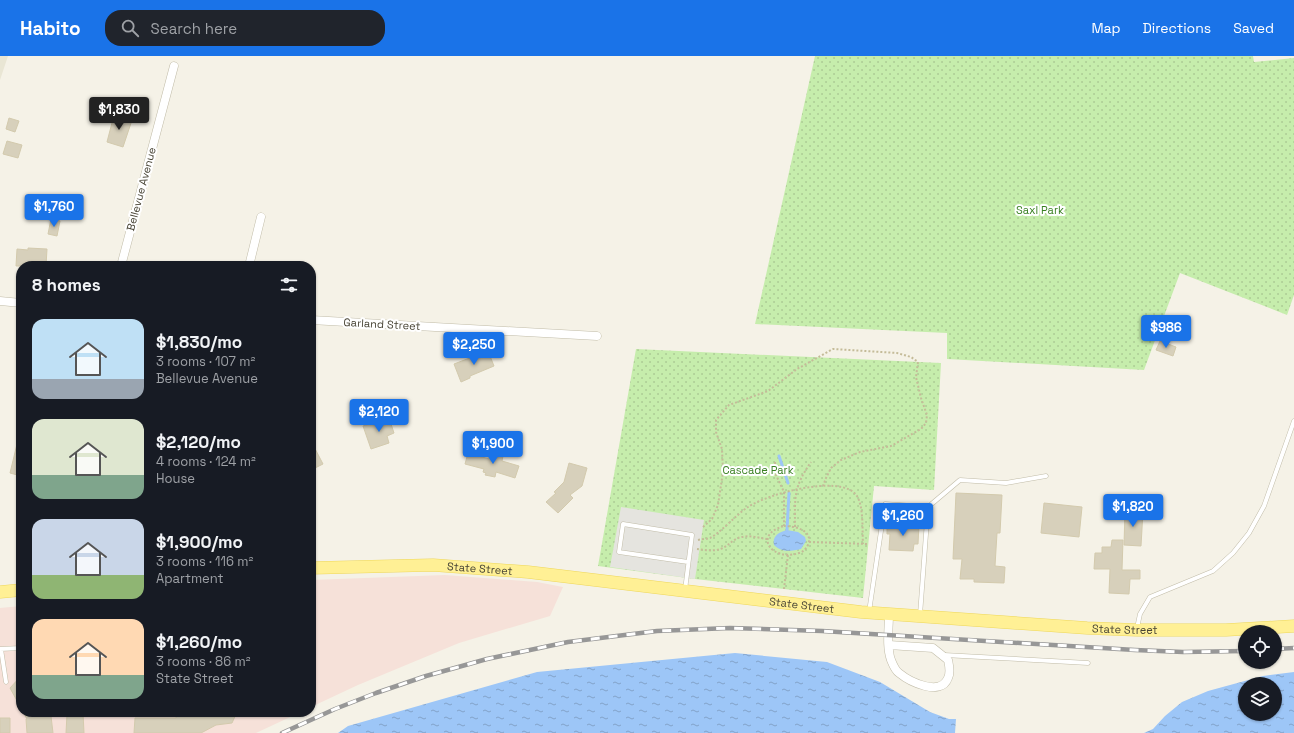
<!DOCTYPE html>
<html lang="en">
<head>
<meta charset="utf-8">
<style>
  :root { --surface:#171b24; --page:#20242c; --text:#f1f3f6; --muted:#9ea1a6; --accent:#1a73e8 }
  body { margin:0; font-family:"Space Grotesk",sans-serif; background:var(--page); color:var(--text); height:100vh; display:flex; flex-direction:column; font-size:15px; white-space:nowrap }
  * { box-sizing:border-box; margin:0 }
  p { font-size:13px; color:var(--muted) }
  .icon { flex:none; width:22px; height:22px; fill:none; stroke:currentColor; stroke-width:2; stroke-linecap:round; stroke-linejoin:round }
  .map { position:relative; flex:1; overflow:hidden }
  .panel { position:absolute; left:16px; top:205px; width:300px; height:456px; display:flex; flex-direction:column; background:var(--surface); border-radius:16px; box-shadow:0 1px 3px #0004 }
  .panel>* { flex:none }
  .controls { position:absolute; left:1238px; top:569px; display:grid; gap:8px }
  .controls a { display:grid; place-items:center; width:44px; height:44px; border-radius:50%; background:var(--surface); box-shadow:0 1px 3px #0004; font-size:20px }
  .price { position:absolute; translate:-50% -34px; padding:0 9px; border-radius:4px; background:var(--accent); color:#fff; font-size:13px; line-height:26px; filter:drop-shadow(0 1px 2px #0008) }
  .price::after { content:''; position:absolute; left:50%; top:24px; width:12px; height:9px; margin-left:-6px; background:inherit; clip-path:polygon(0 0,100% 0,50% 100%) }
  .price.current { background:#222; color:#fff }
  ul { padding:0; list-style:none }
  li { display:flex; align-items:center; gap:12px; height:100px; padding:0 16px }
  li span { display:grid; place-items:center; flex:none; width:112px; height:80px; border-radius:12px; color:#555 }
  li>.icon { margin-inline-start:auto }
  span .icon { width:48px; height:48px; fill:#fffc; stroke-width:1 }
  li b { font-size:17px }
  h2 { display:flex; justify-content:space-between; align-items:center; height:48px; padding:0 16px; font-size:17px }
  header { display:flex; align-items:center; gap:24px; box-sizing:border-box; height:56px; padding:0 20px; background:var(--accent); color:#fff }
  header strong { font-size:19px }
  nav { display:flex; gap:22px; margin-inline-start:auto; font-size:14px }
  .search { width:280px; height:36px; background:var(--page); display:flex; align-items:center; gap:10px; box-sizing:border-box; padding:0 14px; border-radius:16px; color:var(--muted); font-size:15px }
  .map>svg:first-child { display:block }
</style>
</head>
<body>
<header>
<strong>Habito</strong>
<div class="search"><svg class="icon" aria-label="search" viewBox="0 0 24 24"><circle cx="10" cy="10" r="6"/><path d="M15 15l6 6"/></svg>Search here</div>
<nav><a>Map</a><a>Directions</a><a>Saved</a></nav>
</header>
<div class="map">
<svg width="1294" height="677" viewBox="0 0 1294 677">
  <defs>
    <pattern id="grass-dots" width="8" height="8" patternUnits="userSpaceOnUse"><rect width="8" height="8" fill="#c6edac"/><path d="M2 2h.1M6 6h.1" fill="none" stroke="#accc95" stroke-width="1.8" stroke-linecap="round"/></pattern>
    <pattern id="water-ripples" width="26" height="14" patternUnits="userSpaceOnUse"><rect width="26" height="14" fill="#9dc6f7"/><path d="M2 4q2-2 4 0t4 0M15 11q2-2 4 0t4 0" fill="none" stroke="#82a2c9"/></pattern>
  </defs>
  <rect width="100%" height="100%" fill="#f5f2e7"/>
  <path fill="#e9e6d4" d="M0,0H8L0,24Z"/>
  <path fill="#f6e1d9" d="M445,519L537,526L563,531L550,560L459,587L358,629L311,651V524Z
    M21,550V656H301L256,677H0V552Z"/>
  <path fill="url(#grass-dots)" d="M815,0H1253L1254,6L1294,2V239L1287,259L1180,217L1144,314L947,303V277L755,268Z
    M636,293L941,307L934,434L874,430L863,542L695,523L598,510Z"/>
  <path fill="#e5e4df" d="M621,451L704,464L695,523L610,511Z"/>
  <path fill="url(#water-ripples)" fill-rule="evenodd" d="M787,474L798,476L805,481L806,485L801,493C791,495 782,497 774,489C772,480 779,476 787,474Z
    M735,597L827,606L880,626L930,656L949,663H956L955,677H338L348,670L537,616Z
    M1294,616V677H1144L1153,673L1165,660L1182,646L1208,635L1263,620ZM1245,628H1275V658H1245Z"/>
  <g fill="none" stroke-linecap="round" stroke-linejoin="round">
    <path stroke="#9dc6f7" stroke-width="3" d="M779,400L788,427
      M787,474L789,437"/>
  </g>
  <path fill="#d7d0bb" stroke="#d3caad" d="M114,59L132,64L123,91L107,86Z
    M9,62L19,65L15,76L6,73Z
    M7,85L22,89L18,102L3,98Z
    M51,163L60,165L57,180L48,178Z
    M28,192L47,193L46,210H16L17,193L28,194Z
    M1160,285L1176,291L1173,300L1156,294Z
    M488,295L494,310L470,320V322L461,326L454,308Z
    M389,362L394,377L387,380L389,387L371,393L363,370Z
    M18,384H21V420L10,417Z
    M311,385L323,408L311,414Z
    M491,396L503,400L502,405L519,410L515,422L496,416L495,421L485,419L486,417L483,416L484,413L465,408L468,397L489,403Z
    M569,407L587,412L582,430L570,439L573,442L558,457L546,446L556,437L554,436L564,426Z
    M956,437L1002,439L1000,477H997L995,510L1005,511L1004,527L974,526V523H960L962,503H953Z
    M1044,447L1082,451L1079,481L1041,477Z
    M1125,455H1143L1141,490L1124,489Z
    M887,468L919,469L918,488H914L913,495L889,494L890,478H887Z
    M1112,484H1123L1122,514H1140V523H1130L1129,538L1109,537L1110,513H1094L1095,497H1102V491H1111Z
    M21,620V652L10,632Z
    M23,656H55L51,660L53,677H27L26,663H27Z
    M177,656H237L232,667L216,669L201,677H134L135,662H176Z
    M83,657L84,677H66L67,658Z
    M0,662H10V677H0Z"/>
  <g fill="none" stroke-linecap="round" stroke-linejoin="round">
    <defs>
      <path id="service" d="M928,451L960,424L1006,427L1046,420
        M685,534L692,479L623,468L619,496L688,506
        M869,556L885,448L928,451L920,559
        M1137,572L1140,558L1150,541L1213,515L1233,497L1249,477L1264,450L1294,365
        M0,593L21,592
        M1,593L6,626
        M944,599L1088,607"/>
      <path id="minor" d="M121,210L174,10
        M249,210L261,161
        M0,245L21,247
        M311,264L597,280
        M889,589L933,592L948,604C949,609 951,616 948,622C941,641 910,626 899,617C896,615 893,609 891,604C886,590 889,573 889,558"/>
      <g id="primary">
        <path id="s1" d="M311,512L433,509L528,516L861,556L1087,572L1137,574H1226L1294,570"/>
        <path d="M0,536L21,534"/>
      </g>
    </defs>
    <use href="#service" stroke="#c1bca8" stroke-width="5"/>
    <use href="#minor" stroke="#c1bca8" stroke-width="9"/>
    <use href="#primary" stroke="#eed75b" stroke-width="13"/>
    <path stroke="#c4bb98" stroke-width="2" stroke-dasharray="2 2" stroke-linecap="butt" d="M775,406L776,419L784,436V470
      M784,470C794,470 814,474 808,489C806,493 803,496 799,497C772,506 752,479 784,470Z
      M703,471L712,463L718,449L723,416L722,393L716,376V364L729,349L768,335L797,313L833,293L897,297L911,301L918,306L916,321L921,342L927,359L926,367L921,373L891,390L860,396L841,404L831,412L826,422L823,430
      M795,471C795,441 793,432 811,406
      M698,484C702,483 706,483 710,482C719,478 737,458 748,451C767,438 842,417 857,440C864,452 862,474 863,488
      M809,486L868,488
      M697,493C705,494 714,496 723,492C729,489 734,482 742,481C750,479 759,482 767,483
      M784,533L788,499"/>
    <use href="#service" stroke="#fff" stroke-width="4"/>
    <use href="#minor" stroke="#fff" stroke-width="8"/>
    <use href="#primary" stroke="#fff095" stroke-width="12"/>
    <defs>
      <path id="rail" d="M1275,593L1294,592
        M282,677L335,653L376,637L426,620L487,603L568,586L657,575L730,572L822,575L1135,594L1183,596L1245,595"/>
    </defs>
    <use href="#rail" stroke="#979797" stroke-width="4.5"/>
    <use href="#rail" stroke="#fff" stroke-width="3" stroke-dasharray="9" stroke-linecap="butt"/>
  </g>
  <g text-anchor="middle" stroke-width="4" stroke-linejoin="round" paint-order="stroke">
    <g font-size="11" fill="#484435" stroke="#fff">
      <text transform="translate(141 133) rotate(-75)" y="4">Bellevue Avenue</text>
      <text transform="translate(382 268) rotate(3)" y="4">Garland Street</text>
      <text dy="4" stroke="none"><textPath href="#s1" startOffset="169">State Street</textPath></text>
      <text dy="4" stroke="none"><textPath href="#s1" startOffset="493">State Street</textPath></text>
      <text dy="4" stroke="none"><textPath href="#s1" startOffset="817">State Street</textPath></text>
    </g>
    <g font-size="11" fill="#398022" stroke="#fff">
      <text x="1040" y="158">Saxl Park</text>
      <text x="758" y="418">Cascade Park</text>
    </g>
  </g>
</svg>
<div class="controls">
<a><svg class="icon" aria-label="locate" viewBox="0 0 24 24"><circle cx="12" cy="12" r="6"/><path d="M12 2v4M12 18v4M2 12h4M18 12h4"/></svg></a>
<a><svg class="icon" aria-label="layers" viewBox="0 0 24 24"><path d="M12 4l9 5-9 5-9-5zM3 14l9 5 9-5"/></svg></a>
</div>
<b class="price current" style="left:119px;top:75px">$1,830</b>
<b class="price" style="left:54px;top:172px">$1,760</b>
<b class="price" style="left:1166px;top:293px">$986</b>
<b class="price" style="left:474px;top:310px">$2,250</b>
<b class="price" style="left:379px;top:377px">$2,120</b>
<b class="price" style="left:493px;top:409px">$1,900</b>
<b class="price" style="left:1133px;top:472px">$1,820</b>
<b class="price" style="left:903px;top:481px">$1,260</b>
<section class="panel">
<h2>8 homes<svg class="icon" aria-label="filters" viewBox="0 0 24 24"><path d="M4 7h16M4 17h16"/><circle cx="9" cy="7" r="2"/><circle cx="15" cy="17" r="2"/></svg></h2>
<ul>
<li><span style="background:linear-gradient(#bfe0f5 75%,#9aa5b1 0)"><svg class="icon" aria-label="home" viewBox="0 0 24 24"><path d="M3 11l9-7 9 7M6 9v11h12V9"/></svg></span><div><b>$1,830/mo</b><p>3 rooms · 107 m²</p><p>Bellevue Avenue</p></div></li>
<li><span style="background:linear-gradient(#dfe7d0 70%,#7fa58c 0)"><svg class="icon" aria-label="home" viewBox="0 0 24 24"><path d="M3 11l9-7 9 7M6 9v11h12V9"/></svg></span><div><b>$2,120/mo</b><p>4 rooms · 124 m²</p><p>House</p></div></li>
<li><span style="background:linear-gradient(#c9d6e8 70%,#8fb573 0)"><svg class="icon" aria-label="home" viewBox="0 0 24 24"><path d="M3 11l9-7 9 7M6 9v11h12V9"/></svg></span><div><b>$1,900/mo</b><p>3 rooms · 116 m²</p><p>Apartment</p></div></li>
<li><span style="background:linear-gradient(#ffd9b3 70%,#7fa58c 0)"><svg class="icon" aria-label="home" viewBox="0 0 24 24"><path d="M3 11l9-7 9 7M6 9v11h12V9"/></svg></span><div><b>$1,260/mo</b><p>3 rooms · 86 m²</p><p>State Street</p></div></li>
</ul>
</section>
</div>
</body>
</html>
